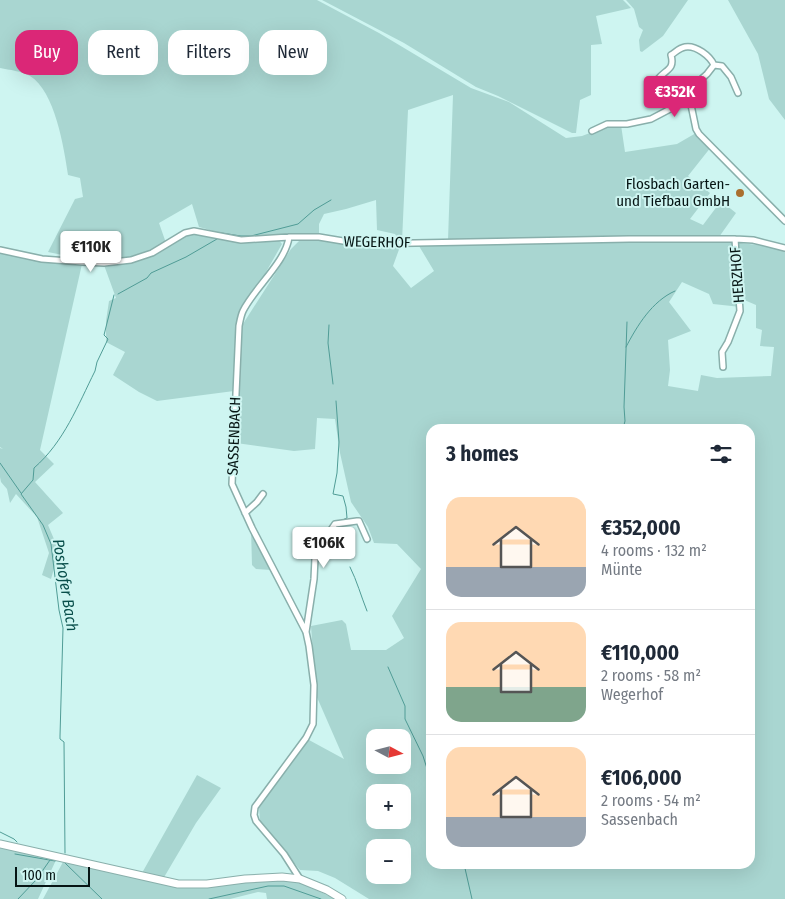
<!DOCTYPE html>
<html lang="en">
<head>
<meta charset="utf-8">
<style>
  :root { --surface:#fff; --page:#f6f6f7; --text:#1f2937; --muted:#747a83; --line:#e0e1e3; --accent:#db2777 }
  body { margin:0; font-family:"Fira Sans Condensed",sans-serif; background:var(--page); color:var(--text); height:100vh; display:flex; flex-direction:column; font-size:19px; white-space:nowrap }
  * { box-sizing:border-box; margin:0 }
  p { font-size:16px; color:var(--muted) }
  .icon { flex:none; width:28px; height:28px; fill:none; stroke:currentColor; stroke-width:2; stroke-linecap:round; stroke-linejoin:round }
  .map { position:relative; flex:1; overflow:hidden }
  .side { position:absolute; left:426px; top:424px; width:329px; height:445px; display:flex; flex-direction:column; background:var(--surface); border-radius:15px; box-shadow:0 5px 20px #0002 }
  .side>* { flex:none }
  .guide { position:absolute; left:15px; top:30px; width:336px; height:45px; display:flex; gap:10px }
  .needle { width:32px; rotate:97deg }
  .buttons { position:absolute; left:366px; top:729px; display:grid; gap:10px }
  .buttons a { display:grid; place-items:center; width:45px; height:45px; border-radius:10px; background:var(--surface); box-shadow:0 5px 20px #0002; font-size:25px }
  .scale { position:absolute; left:15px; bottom:12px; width:75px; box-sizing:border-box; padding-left:5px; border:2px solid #061514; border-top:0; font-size:14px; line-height:18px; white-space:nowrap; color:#061514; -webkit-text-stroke:4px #cef5f1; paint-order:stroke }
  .price { position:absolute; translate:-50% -42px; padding:0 11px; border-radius:5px; background:#fff; color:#222; font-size:16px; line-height:32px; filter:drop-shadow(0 1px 2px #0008) }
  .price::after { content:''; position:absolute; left:50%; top:30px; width:15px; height:11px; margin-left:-8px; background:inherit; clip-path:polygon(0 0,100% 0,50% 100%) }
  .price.on { background:var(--accent); color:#fff }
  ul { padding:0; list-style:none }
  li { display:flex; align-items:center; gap:15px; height:125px; padding:0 20px }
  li+li { border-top:1px solid var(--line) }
  li span { display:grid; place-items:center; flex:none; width:140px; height:100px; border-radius:15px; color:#555 }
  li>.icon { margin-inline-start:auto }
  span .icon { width:60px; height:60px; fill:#fffc; stroke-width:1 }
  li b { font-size:21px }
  h2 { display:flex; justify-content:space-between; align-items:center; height:60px; padding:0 20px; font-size:21px }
  .pill { padding:0 18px; border-radius:15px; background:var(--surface); box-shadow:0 5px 20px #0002; font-size:18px; line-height:45px }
  .pill.on { background:var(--accent); color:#fff }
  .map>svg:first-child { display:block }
</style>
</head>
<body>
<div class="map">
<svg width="785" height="899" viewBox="0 0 785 899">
  <rect width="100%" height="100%" fill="#cef5f1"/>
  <path fill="#a9d6d1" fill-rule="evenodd" d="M0,0H317L379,33L471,88L509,102L566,138L582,136L608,126L621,125L625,152L677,144L696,133L711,147L688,176L710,193L690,219L703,225L721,201L736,213L719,237H624L448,240L453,95L408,110L402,241H400L395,234L377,230L376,200L346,209L324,214L319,224V237L344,242L401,244L393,266L411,288L434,271L419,246C498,245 577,241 656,241C700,241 743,239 785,251V899H369L335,878L318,871L300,870L260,821L259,807L309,740L344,759L316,695L311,626L342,620L346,624L351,650H386L404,638L392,616L421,569L397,544L374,543L368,527L351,502L340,453L335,419L317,418L315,449L294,451L236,443L241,327L291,249L301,239L319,238C294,231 270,238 245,237C229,237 214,231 199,227L192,204L159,223L166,243C124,267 93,262 48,252L75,199L83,197L80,178L68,175C64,148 55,91 30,76C21,71 10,70 0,68ZM682,282L709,294L713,304L741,307L742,299L756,305V328L762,330L760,346L774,347L771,376L717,378L701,375L698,391L668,386L670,370L668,340L691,331L669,302ZM431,429H750V864H431ZM375,738H402V765H375ZM375,792H402V820H375ZM375,848H402V875H375Z
    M322,0H623L631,8L596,16L602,44L591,45V95L580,100L576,133H572L498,96L476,87L404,43Z
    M626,0H688L663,36L642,52L640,51L639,40L643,30L639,27L634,9Z
    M728,0H785V120L769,99L758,54Z
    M191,233L236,241L278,239L282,244L238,321L234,391L157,401L139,392L113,375L125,352L106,342V321L109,301L116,298L104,265C121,264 138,262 154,254C166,248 177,237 191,233Z
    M0,252L82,264L40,450L54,464L35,482L63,513L48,525L59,551L51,579L42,575L49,553L37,517L16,494L10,503L7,489L1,482L0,477V448L3,449L0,447Z
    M251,529L271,570L256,569L252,565Z
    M197,775L221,788L196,823L163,879L142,873Z
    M0,848L56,860L38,899H0Z
    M63,862L178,887L281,880L300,883L336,899H267L266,893L258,892L230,899H43Z"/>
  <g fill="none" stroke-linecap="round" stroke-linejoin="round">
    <path stroke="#509c96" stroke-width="1" d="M221,233L241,236H251L298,224L314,210L331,200
      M118,294L147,278L151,273L186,257L217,239
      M329,325L328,343L333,384
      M626,347C637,326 652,301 675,291
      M336,401L339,442L337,473L333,494L343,496L346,507L347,518L340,521
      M623,429L625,421L624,407L627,322
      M0,463L21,493
      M335,530L338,548L343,552
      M350,567C357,581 361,596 367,611
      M388,667L405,706V719L423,756L431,781
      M0,832L14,839L17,842
      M65,853L64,742L60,739V736L63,628L59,610L51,544L43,525L21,494L33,480L34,468C64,442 78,405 95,371L97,362L108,339L104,335L114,295
      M15,854L55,861
      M65,863L102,899
      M464,864L472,899
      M18,899L36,880L50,860
      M209,899L268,886H284L321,899"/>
    <defs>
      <path id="street" d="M714,65L722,66L731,77L738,93
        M697,83L707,74L714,65C710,56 696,45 685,47C679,48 676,52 671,55C675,70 666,69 658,79C661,92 677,97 690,100L696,129L699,134L785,221
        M592,131L607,124H627L651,119L672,108L683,98
        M289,237C286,262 254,288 243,311C241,315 240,321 239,326L232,484L252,528L306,632L309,646L314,685L313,724L306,738L255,807L254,815L256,821L284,854L300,879
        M0,250L42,259L82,262L104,263L131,260L152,253L185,233L194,231L241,240L289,237H319L361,244L629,239H735L753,240L785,248
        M723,367L722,352L728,342L740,311L735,239
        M245,513L257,502L263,494
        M306,632L314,579L315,558L318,549L335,524L357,521H359L367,539"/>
      <path id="secondary" d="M0,844L178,884H207L245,879L282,877L300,879L327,890L342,899"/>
    </defs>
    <use href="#street" stroke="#89afab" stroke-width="8"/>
    <use href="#secondary" stroke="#89afab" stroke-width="9"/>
    <use href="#street" stroke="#fff" stroke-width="5"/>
    <use href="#secondary" stroke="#fff" stroke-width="7"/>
  </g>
  <circle fill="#aa6f2f" stroke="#cef5f1" stroke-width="2" cx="740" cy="193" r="5"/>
  <g text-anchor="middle" stroke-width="4" stroke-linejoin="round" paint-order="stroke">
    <g font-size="15" fill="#061514" stroke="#cef5f1" text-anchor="end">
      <text x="730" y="189">Flosbach Garten-<tspan x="730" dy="17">und Tiefbau GmbH</tspan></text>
    </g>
    <g font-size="15" fill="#061514" stroke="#cef5f1">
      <text transform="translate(377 242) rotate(1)" y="5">WEGERHOF</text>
      <text transform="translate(737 275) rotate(-94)" y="5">HERZHOF</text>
      <text transform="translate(234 436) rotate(-88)" y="5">SASSENBACH</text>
    </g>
    <g font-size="16" font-style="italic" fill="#084e4a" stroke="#cef5f1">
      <text transform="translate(66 585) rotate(81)" y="6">Poshofer Bach</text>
    </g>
  </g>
</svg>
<div class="buttons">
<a><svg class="needle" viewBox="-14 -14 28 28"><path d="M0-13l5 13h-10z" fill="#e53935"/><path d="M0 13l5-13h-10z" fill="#747a83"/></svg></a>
<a>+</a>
<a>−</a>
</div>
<div class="scale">100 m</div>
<b class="price on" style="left:675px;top:118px">€352K</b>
<b class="price" style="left:91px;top:273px">€110K</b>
<b class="price" style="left:324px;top:569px">€106K</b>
<div class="guide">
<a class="pill on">Buy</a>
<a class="pill">Rent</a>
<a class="pill">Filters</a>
<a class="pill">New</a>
</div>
<section class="side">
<h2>3 homes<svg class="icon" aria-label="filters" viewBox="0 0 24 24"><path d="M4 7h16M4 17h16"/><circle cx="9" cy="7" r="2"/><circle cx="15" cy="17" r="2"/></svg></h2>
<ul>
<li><span style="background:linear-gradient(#ffd9b3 70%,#9aa5b1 0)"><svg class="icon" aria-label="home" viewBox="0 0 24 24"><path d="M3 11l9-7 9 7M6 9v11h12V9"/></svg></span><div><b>€352,000</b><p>4 rooms · 132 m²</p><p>Münte</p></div></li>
<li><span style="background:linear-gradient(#ffd9b3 65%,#7fa58c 0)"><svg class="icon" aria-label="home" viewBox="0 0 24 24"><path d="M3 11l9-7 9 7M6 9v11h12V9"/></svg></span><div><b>€110,000</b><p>2 rooms · 58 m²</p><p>Wegerhof</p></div></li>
<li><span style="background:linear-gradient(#ffd9b3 70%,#9aa5b1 0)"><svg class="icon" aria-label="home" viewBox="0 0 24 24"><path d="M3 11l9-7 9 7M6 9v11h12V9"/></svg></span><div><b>€106,000</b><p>2 rooms · 54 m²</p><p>Sassenbach</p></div></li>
</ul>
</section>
</div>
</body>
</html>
